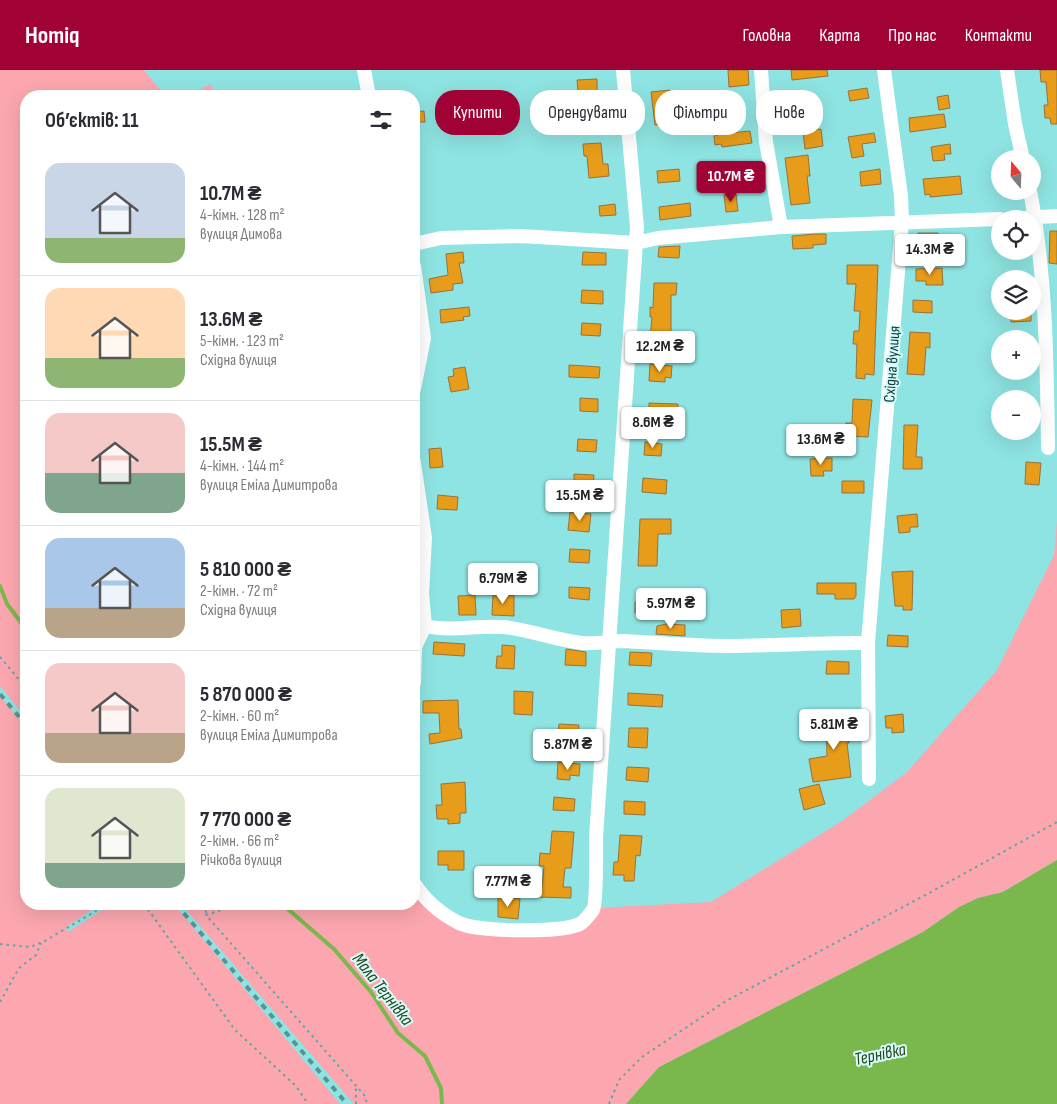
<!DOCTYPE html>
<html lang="uk">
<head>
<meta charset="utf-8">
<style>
  :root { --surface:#fff; --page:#f2f2f3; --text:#2b2b33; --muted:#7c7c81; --line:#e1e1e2; --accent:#a10236 }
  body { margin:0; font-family:"Sofia Sans Condensed",sans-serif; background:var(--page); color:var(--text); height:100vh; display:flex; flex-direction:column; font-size:19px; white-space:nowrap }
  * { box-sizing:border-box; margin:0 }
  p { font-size:16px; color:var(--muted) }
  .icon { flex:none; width:28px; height:28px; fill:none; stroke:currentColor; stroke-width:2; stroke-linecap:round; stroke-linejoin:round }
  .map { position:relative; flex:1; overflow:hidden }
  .drawer { position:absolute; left:20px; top:20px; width:400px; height:820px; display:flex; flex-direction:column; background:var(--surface); border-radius:20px; box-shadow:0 5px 20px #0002 }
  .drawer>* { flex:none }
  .top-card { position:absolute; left:435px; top:20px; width:475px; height:45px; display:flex; gap:10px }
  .needle { width:32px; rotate:341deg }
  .buttons { position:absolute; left:991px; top:80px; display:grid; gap:10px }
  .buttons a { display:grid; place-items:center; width:50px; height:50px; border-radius:50%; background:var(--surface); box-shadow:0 5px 20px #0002; font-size:25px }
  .price { position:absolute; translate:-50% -42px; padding:0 11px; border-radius:5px; background:#fff; color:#222; font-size:16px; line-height:32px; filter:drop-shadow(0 1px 2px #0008) }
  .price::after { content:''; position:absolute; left:50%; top:30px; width:15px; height:11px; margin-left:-8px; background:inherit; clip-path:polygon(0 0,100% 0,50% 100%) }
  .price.selected { background:var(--accent); color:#fff }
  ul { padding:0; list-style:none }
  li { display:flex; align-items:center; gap:15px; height:125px; padding:0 25px }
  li+li { border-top:1px solid var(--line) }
  li span { display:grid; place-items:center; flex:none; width:140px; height:100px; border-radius:15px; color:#555 }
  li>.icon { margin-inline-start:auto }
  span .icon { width:60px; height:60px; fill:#fffc; stroke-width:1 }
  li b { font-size:21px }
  h2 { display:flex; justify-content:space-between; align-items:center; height:60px; padding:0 25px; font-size:21px }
  .pill { padding:0 18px; border-radius:20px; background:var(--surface); box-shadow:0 5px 20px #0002; font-size:18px; line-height:45px }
  .pill.selected { background:var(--accent); color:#fff }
  header { display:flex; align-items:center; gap:30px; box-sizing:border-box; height:70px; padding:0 25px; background:var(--accent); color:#fff }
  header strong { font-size:24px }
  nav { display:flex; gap:28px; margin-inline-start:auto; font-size:18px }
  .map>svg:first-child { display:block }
</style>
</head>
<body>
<header>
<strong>Homiq</strong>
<nav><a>Головна</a><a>Карта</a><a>Про нас</a><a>Контакти</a></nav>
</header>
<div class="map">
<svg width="1057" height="1034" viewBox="0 0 1057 1034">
  <rect width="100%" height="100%" fill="#8ee4e2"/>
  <path fill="#fca7af" d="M0,0H144L165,26H26V648L0,616Z
    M210,14L217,26H190Z
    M414,406L419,438L421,553L414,573Z
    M1057,450V790L1003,822L978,828L959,837L923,862L659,997L626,1034H354L181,834H414V819L440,845L551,863L594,838L711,832L842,751L907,702L997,600L1054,485Z
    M0,626L26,657V834H101L65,858L68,862L105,838L103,834H174L340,1034H0Z"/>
  <path fill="#7ab84d" d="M1057,790V1034H626L659,997L923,862L959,837L978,828L1003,822Z"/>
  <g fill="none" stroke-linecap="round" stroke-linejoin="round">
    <path stroke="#7ab84d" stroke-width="4" d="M0,516L7,534L26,559
      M282,834L334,879L371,922L398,963L425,986L441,1018L442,1034"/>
  </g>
  <path fill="#e79d1a" stroke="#97713d" d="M728,0H748L749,15L729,17Z
    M791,0H827L828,6L792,10Z
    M1040,0H1057V54H1051L1050,48H1045L1044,35H1048L1046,12H1041Z
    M597,9V21H578L577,10Z
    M867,18L869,28L850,31L848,21Z
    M670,20L676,54L655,55L651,22Z
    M795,24L797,36L778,39L776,26Z
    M948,25L950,38L939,40L937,27Z
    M726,33L730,63L750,61L752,73L722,77L721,74L715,75L714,66L718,65L714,34Z
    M604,38L605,52L584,53L583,39Z
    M424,41L425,52H414V42Z
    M944,44L946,57L910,62L909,48Z
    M814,53L815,60L821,59L823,76L805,79L802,55Z
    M874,63L876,72L862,74L864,86L852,88L848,67Z
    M601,73L603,94H608L609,106L589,108L587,86H584L583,74Z
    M950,74L951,84H944L945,90L933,91L931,77Z
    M808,85L810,106H807L810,133L791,135L785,88Z
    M753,93L755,108L740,110L739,95Z
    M679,99L680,111L658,113L657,101Z
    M880,99L881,114L861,116L860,102Z
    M960,106L962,124L930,127V124L925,125L923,109Z
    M736,124L738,141L726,142L724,125Z
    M690,133L691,146L660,150L659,137Z
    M615,134L616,145L600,146L599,136Z
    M1050,161H1057V194L1049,193Z
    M918,163H938V181H923V176H918Z
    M816,164H826V174L813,175V178L793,179L792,166Z
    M680,176L679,188L658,187L659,177Z
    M463,182L464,193H459L463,213L453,214V220L431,223L429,209L448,205L446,184Z
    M583,182L606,183V195H582Z
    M847,195H878L874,305L865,304V309L856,308L857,274H853L854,261H859L860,241H854L856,214H847Z
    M942,198L943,215H926V211H916V199Z
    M654,213H677L676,225H671V271L650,268L652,247H650V237L653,238Z
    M582,220L603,221V234L581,233Z
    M913,230L932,231V243L913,242Z
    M469,237L470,246L463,247L464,250L441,253L440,240Z
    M1010,241H1031V251L1011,252Z
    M582,253L601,254L600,266L581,265Z
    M910,262L930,263V278L926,277L924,305L907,304Z
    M650,294L672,296L671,308L665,307V312L649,311Z
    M569,295L600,297L599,308L569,307Z
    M465,297L469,319L451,322L448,307L454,306L453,299Z
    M580,328L598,329V342L580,341Z
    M853,329L872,330L868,367L845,366L846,353H852Z
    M649,333L678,334L677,350L657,349V345L649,344Z
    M904,355H918L916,387H922V399H903Z
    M578,369L597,370L596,382L577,381Z
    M645,372L662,374L661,386L644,385Z
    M441,378L443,397L430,398L429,379Z
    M832,388V401H823L824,406H811L810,389Z
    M1026,392L1041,393L1039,415L1025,414Z
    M574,404L594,405L593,416L574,415Z
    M643,408L667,410L666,424L642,422Z
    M842,411H864V423H842Z
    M438,425L458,427L457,440L437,439Z
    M570,442L591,444L589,462L568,460Z
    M917,444L918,457H910V462L899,463L897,446Z
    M640,449H671V464H658L657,496H638Z
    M570,479L590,480L589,493L569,492Z
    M913,501L912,540H903V536H895L892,502Z
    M817,513H856V526L854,529H835V524H817Z
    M569,517L590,518L589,530L569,528Z
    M475,525L476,545H459L458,526Z
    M493,525H514V546L492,545Z
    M635,532H656V547L643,548V543H635Z
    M800,539L801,556L782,558L781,540Z
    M666,554L685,555V566L656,564L657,556Z
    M888,565L908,566V577L887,576Z
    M434,572L465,574L464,586L433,584Z
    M502,575L515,576L514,599L496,598L497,586H502Z
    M566,579L586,582V596L565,595Z
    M630,582L652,583L651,596L629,595Z
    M827,591L849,592V604H826Z
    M514,621L533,622L532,645L514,644Z
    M628,623L663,625L662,637L628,635Z
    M458,630L459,659H461L462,668L430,674L429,664L440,663L439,643H423V631Z
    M826,641H846L845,660H849V673H847L851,707L813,712L809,689L827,686Z
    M903,644L904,662L892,663V658H886L885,646Z
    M559,654L579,655L578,667L558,666Z
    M629,658H648L647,678L628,677Z
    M558,692L580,694L579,706L570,705V710L557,709Z
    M627,697L649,698L648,712L626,710Z
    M465,712L466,743H460V753L448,754V749H437L436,735H442L441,714Z
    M819,714L825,734L804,740L799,719Z
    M554,727L575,729L574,741L553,740Z
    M624,731L645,732V745L624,744Z
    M552,761L574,762L571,798H565L563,817H571V828L536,827V817H542L544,796H539L540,783L550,784Z
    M620,765L642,766L640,786L636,785L634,811H624V805H613L614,792H618Z
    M438,781H464V800H448V795H438Z
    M498,826L520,829L518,849L498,847Z"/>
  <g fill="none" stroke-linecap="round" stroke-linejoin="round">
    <path stroke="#61a5a4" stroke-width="2" stroke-dasharray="2.5 4" stroke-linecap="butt" d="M0,587L26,618
      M144,834L235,960L296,1016L308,1034
      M205,834L206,844
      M239,834L206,845L365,1026L367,1034
      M0,874L30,877L43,872L108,834
      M0,932L19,898L36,885L41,873
      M356,1034V1016
      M609,1034L619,1010L642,987L726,931L931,822L1057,752"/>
    <path stroke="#fff" stroke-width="14" d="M364,0L369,26
      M761,0L766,72L781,157
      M1007,0L1015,54L1023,89
      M1030,121C1046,203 1047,295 1048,378
      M1007,149L1057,146
      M414,174L441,168L521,166L636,173L658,168L781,157L1000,149
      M414,196L424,268L414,319
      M414,393L425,468L422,524L425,556L415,577L414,613
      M425,556C453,562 476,555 504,557C531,560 555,570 582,573C596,574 610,571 624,571C658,573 692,576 727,576C774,576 821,572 868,573
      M869,709L868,573L902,152L901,126L884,0
      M414,813C425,830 441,844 459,853C479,862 560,863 580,854C584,852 590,844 593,840C597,833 596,780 596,768L637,157L623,0"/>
    <path stroke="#559594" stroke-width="4" stroke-dasharray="6 6" stroke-linecap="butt" d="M0,624L26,655
      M176,834L347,1034"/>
  </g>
  <g text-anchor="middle" stroke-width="4" stroke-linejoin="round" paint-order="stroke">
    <g font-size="16" fill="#123737" stroke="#d4fcfb">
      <text transform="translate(891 294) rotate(-86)" y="6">Східна вулиця</text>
    </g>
    <g font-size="18" font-style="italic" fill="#2b441a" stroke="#d4fcfb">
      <text transform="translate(383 919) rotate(52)" y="6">Мала Тернівка</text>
      <text transform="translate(880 984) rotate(-12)" y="6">Тернівка</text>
    </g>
  </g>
</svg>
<div class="buttons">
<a><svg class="needle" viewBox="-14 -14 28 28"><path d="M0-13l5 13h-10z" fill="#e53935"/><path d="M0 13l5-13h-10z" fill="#7c7c81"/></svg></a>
<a><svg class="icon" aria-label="locate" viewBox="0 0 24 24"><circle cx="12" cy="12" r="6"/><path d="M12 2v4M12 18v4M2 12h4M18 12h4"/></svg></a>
<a><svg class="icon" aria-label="layers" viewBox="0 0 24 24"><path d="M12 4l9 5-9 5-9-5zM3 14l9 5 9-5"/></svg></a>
<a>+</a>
<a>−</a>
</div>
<b class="price selected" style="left:731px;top:133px">10.7M ₴</b>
<b class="price" style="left:930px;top:206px">14.3M ₴</b>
<b class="price" style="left:660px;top:303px">12.2M ₴</b>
<b class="price" style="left:653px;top:379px">8.6M ₴</b>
<b class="price" style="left:821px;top:396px">13.6M ₴</b>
<b class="price" style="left:580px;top:452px">15.5M ₴</b>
<b class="price" style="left:503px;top:535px">6.79M ₴</b>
<b class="price" style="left:671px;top:560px">5.97M ₴</b>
<b class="price" style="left:834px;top:681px">5.81M ₴</b>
<b class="price" style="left:568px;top:701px">5.87M ₴</b>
<b class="price" style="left:508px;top:838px">7.77M ₴</b>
<div class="top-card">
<a class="pill selected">Купити</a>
<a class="pill">Орендувати</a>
<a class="pill">Фільтри</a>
<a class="pill">Нове</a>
</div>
<section class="drawer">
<h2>Об’єктів: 11<svg class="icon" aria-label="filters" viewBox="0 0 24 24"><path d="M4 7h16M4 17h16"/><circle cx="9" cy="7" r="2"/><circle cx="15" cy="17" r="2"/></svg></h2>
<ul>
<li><span style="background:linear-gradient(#c9d6e8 75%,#8fb573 0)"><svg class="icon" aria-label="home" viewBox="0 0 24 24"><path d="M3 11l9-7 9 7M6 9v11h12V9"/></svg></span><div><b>10.7M ₴</b><p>4-кімн. · 128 m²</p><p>вулиця Димова</p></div></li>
<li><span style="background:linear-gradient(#ffd9b3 70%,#8fb573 0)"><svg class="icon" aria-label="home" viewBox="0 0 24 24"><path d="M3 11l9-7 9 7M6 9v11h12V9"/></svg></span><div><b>13.6M ₴</b><p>5-кімн. · 123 m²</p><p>Східна вулиця</p></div></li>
<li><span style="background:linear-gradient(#f6c9c9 60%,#7fa58c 0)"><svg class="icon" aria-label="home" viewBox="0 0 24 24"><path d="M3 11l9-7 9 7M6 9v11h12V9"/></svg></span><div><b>15.5M ₴</b><p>4-кімн. · 144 m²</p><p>вулиця Еміла Димитрова</p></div></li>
<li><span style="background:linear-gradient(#a9c7e8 70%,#b9a48a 0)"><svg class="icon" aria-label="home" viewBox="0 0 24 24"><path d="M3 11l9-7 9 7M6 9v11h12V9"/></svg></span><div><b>5 810 000 ₴</b><p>2-кімн. · 72 m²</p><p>Східна вулиця</p></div></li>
<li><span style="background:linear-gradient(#f6c9c9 70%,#b9a48a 0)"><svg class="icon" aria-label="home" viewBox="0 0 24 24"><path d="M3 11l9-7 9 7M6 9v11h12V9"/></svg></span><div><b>5 870 000 ₴</b><p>2-кімн. · 60 m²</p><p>вулиця Еміла Димитрова</p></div></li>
<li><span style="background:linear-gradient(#dfe7d0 75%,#7fa58c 0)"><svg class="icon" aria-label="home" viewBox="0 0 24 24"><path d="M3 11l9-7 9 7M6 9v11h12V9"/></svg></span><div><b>7 770 000 ₴</b><p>2-кімн. · 66 m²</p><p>Річкова вулиця</p></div></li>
</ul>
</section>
</div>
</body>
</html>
